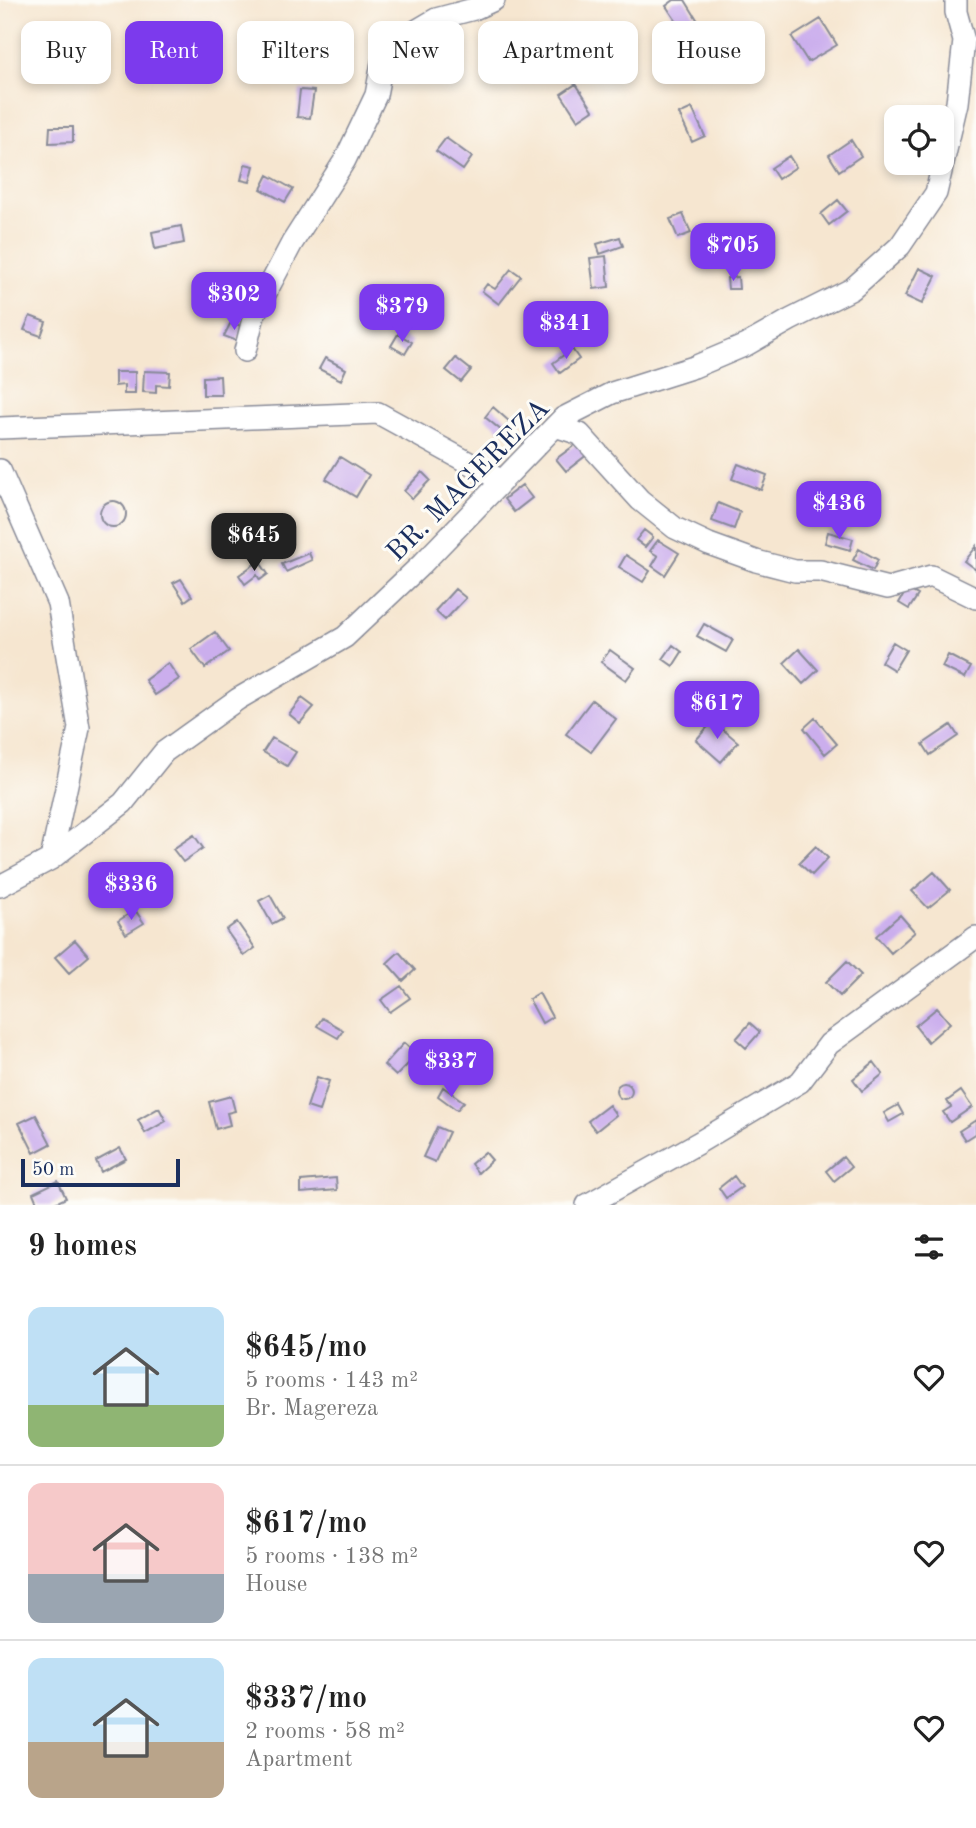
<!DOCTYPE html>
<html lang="en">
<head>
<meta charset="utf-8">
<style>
  :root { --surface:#fff; --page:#f6f6f6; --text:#222; --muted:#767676; --line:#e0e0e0; --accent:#7c3aed }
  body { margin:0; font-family:"Old Standard TT",serif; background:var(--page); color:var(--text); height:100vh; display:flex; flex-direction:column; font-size:26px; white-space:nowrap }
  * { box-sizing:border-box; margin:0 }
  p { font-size:23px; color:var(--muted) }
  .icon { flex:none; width:38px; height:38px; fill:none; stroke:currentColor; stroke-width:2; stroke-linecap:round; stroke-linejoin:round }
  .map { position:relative; height:1205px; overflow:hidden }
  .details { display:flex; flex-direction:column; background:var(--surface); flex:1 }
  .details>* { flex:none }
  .banner { position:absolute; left:21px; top:21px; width:934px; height:63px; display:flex; gap:14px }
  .tools { position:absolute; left:884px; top:105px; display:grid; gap:14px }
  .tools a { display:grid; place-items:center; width:70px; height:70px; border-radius:14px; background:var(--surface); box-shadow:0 4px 10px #0003; font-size:35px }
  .scale { position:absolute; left:21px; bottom:18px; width:159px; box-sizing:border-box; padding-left:7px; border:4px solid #1b2f5e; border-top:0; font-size:19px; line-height:24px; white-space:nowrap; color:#1b2f5e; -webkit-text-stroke:5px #fdfcf7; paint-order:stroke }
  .price { position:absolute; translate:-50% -60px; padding:0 16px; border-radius:14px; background:var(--accent); color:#fff; font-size:23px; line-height:46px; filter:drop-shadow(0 2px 4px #0008) }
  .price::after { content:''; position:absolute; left:50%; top:42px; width:21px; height:16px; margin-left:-10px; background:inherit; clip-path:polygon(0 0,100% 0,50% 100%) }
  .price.current { background:#222; color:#fff }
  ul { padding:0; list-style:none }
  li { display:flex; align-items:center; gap:21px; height:175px; padding:0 28px }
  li+li { border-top:2px solid var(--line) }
  li span { display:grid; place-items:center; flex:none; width:196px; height:140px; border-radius:14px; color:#555 }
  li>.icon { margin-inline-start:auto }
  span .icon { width:84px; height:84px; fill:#fffc; stroke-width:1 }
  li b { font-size:30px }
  h2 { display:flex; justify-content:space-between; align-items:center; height:84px; padding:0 28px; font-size:30px }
  .pill { padding:0 24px; border-radius:14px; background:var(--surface); box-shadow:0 4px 10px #0003; font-size:24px; line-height:63px }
  .pill.current { background:var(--accent); color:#fff }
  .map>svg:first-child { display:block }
</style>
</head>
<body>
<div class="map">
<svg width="976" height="1205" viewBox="0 0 976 1205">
  <rect width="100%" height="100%" fill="#fdfcf7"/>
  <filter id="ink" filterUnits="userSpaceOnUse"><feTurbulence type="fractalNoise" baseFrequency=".0143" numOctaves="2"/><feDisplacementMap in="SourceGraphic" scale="14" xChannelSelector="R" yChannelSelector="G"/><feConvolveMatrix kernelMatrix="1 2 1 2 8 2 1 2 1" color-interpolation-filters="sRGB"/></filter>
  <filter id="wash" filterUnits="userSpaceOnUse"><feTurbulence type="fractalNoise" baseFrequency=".00686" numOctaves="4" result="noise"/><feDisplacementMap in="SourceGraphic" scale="28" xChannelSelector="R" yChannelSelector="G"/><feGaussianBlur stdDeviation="1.57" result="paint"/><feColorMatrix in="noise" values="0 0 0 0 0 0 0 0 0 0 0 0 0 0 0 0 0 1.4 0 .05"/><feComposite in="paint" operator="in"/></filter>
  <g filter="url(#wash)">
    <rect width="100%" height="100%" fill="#f6e6d0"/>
    <g id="blocks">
      <path fill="#cbaeed" d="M674,0H685L698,21L683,31L666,6Z
        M821,19L837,45L808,62L792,37Z
        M576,84L593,110L578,120L561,94Z
        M300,90L314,91L310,118L297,117Z
        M692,108L705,136L692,142L679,114Z
        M50,127H73V142L49,143Z
        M446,138L472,157L463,170L436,151Z
        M851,140L861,156L839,171L829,155Z
        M789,156L796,167L778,179L771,168Z
        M245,164L254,166L250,182L241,180Z
        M268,175L293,189L285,202L261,189Z
        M838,200L847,211L829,225L821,214Z
        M683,214L691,233L678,238L670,219Z
        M181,226L184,243L155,249L152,232Z
        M620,237L623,246L600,254L597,244Z
        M606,256L609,287L594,289L590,258Z
        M919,268L936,276L922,304L905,296Z
        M511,269L521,276L499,304L482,291L487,284L495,289Z
        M738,277L739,289H728L727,278Z
        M30,316L46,322L41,336L24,330Z
        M231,322L243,327L237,341L224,336Z
        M398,334L412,342L405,354L391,346Z
        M572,349L579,359L560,373L553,363Z
        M325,358L346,369L341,380L319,369Z
        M456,358L471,370L461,382L446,370Z
        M144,371L170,372L169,386L156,385V393L143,392Z
        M115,372H135V394H124V385L115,386Z
        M220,376L221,395H203V377Z
        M493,407L510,422L502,431L485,417Z
        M579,442L588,454L566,471L556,459Z
        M340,457L369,475L356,497L326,479Z
        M738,464L767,475L761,490L732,479Z
        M422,472L430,480L412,499L404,491Z
        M522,485L532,498L514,512L504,499Z
        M100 514a13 13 0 1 1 26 0a13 13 0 1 1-26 0Z
        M718,503L740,512L734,529L712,521Z
        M644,530L653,537L645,547L636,540Z
        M828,532L853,539L850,550L825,543Z
        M658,540L679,553L665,575L652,566L658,556L650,551Z
        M976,546V570L964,561Z
        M859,549L878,560L873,570L853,560Z
        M309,553L312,560L286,572L282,564Z
        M626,555L650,571L643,582L619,567Z
        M259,561L268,574L260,580L257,575L245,584L239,575Z
        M181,579L192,596L185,601L173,583Z
        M455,589L466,598L445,620L435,611Z
        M907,589L918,595L909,609L899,603Z
        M704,624L733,640L726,652L697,636Z
        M215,632L229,651L205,668L191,649Z
        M893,642L906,650L894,670L881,662Z
        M673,645L682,652L673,666L663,659Z
        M799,649L818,670L803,684L784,663Z
        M610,650L635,668L626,680L601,662Z
        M948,655L971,667L965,678L942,667Z
        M168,663L179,679L155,695L145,680Z
        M302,698L314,707L300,723L289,714Z
        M592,700L616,719L591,752L566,734Z
        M815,718L837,744L825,754L804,728Z
        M713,721L738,742L721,762L696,740Z
        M951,725L958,736L930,755L923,744Z
        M272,738L296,752L287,766L263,752Z
        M194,835L203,848L183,862L173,849Z
        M816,846L828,858L812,875L799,863Z
        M934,872L950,890L928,908L912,891Z
        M99,882L108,893L97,901L89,890Z
        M270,895L283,918L272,924L259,901Z
        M135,910L144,923L126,934L118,921Z
        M900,915L915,932L891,953L876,936Z
        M237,922L255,948L244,956L226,930Z
        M75,940L89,956L69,973L55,957Z
        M399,952L415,970L403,981L387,963Z
        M847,961L861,975L840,996L826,982Z
        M401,986L410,998L390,1012L381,1000Z
        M539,993L552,1017L542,1023L529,999Z
        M937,1008L950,1023L928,1042L915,1026Z
        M322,1018L343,1030L338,1038L317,1026Z
        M750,1023L760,1032L746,1048L736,1039Z
        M404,1043L417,1055L396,1076L384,1065Z
        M874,1062L883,1074L862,1091L853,1079Z
        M317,1077L329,1081L319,1111L307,1107Z
        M616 1091a8 8 0 1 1 16 0a8 8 0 1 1-16 0Z
        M443,1087L464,1102L457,1110L438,1096Z
        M961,1091L972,1107L950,1122L943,1112L951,1107L947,1101Z
        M231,1096L235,1111L227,1113L230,1125L216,1129L209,1102Z
        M609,1105L616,1115L596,1131L588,1121Z
        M898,1105L903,1114L889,1122L884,1113Z
        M159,1108L166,1121L145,1133L138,1120Z
        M36,1115L51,1144L34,1153L19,1123Z
        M976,1120V1133L965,1140L959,1131Z
        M437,1127L449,1132L435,1162L423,1157Z
        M120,1148L126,1159L101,1172L96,1161Z
        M485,1152L492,1160L478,1173L471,1164Z
        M843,1157L851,1167L834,1181L826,1171Z
        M734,1176L742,1187L726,1198L719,1188Z
        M336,1178L337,1190L301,1193V1181Z
        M58,1181L66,1198L51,1205H38L33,1193Z"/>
    </g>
  </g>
  <g filter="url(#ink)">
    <use href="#blocks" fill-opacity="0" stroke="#888a97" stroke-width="2"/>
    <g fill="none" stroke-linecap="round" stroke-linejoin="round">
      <defs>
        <path id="street" d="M245,351L254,315L292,243L345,160L376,95L382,63L402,39L436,19L474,9L494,0
          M555,426L580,434L640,500L675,528L709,544L756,561L795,571H820L888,588L931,576L976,598
          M0,428L378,413L502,481
          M0,470L58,603L79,728L51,859
          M0,886L51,859L123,803L164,752L238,699L345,637L422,564L563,418L612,393L694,367L746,345L790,320L852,289L900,246L936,193L957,103L964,41L956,12V0
          M587,1205L698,1143L800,1082L829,1044L976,937"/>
      </defs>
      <use href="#street" stroke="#888a97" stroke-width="24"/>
      <use href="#street" stroke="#fff" stroke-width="21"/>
    </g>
  </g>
  <g text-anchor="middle" stroke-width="6" stroke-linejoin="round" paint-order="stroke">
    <g font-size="28" fill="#1b2f5e" stroke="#fdfcf7">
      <text transform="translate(467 479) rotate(-45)" y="10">BR. MAGEREZA</text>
    </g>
  </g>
</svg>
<div class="tools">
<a><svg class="icon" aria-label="locate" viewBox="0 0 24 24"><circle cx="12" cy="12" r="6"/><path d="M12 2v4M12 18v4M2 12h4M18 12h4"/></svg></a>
</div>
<div class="scale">50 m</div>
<b class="price" style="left:733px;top:283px">$705</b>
<b class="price" style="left:234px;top:332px">$302</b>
<b class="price" style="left:402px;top:344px">$379</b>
<b class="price" style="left:566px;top:361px">$341</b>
<b class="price" style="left:839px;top:541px">$436</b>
<b class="price current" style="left:254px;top:573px">$645</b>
<b class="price" style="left:717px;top:741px">$617</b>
<b class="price" style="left:131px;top:922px">$336</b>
<b class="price" style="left:451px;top:1099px">$337</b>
<div class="banner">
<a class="pill">Buy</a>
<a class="pill current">Rent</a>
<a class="pill">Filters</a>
<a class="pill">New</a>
<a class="pill">Apartment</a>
<a class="pill">House</a>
</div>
</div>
<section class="details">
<h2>9 homes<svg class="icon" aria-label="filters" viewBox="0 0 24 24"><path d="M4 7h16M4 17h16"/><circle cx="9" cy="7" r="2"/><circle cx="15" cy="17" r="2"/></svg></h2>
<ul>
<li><span style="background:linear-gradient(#bfe0f5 70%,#8fb573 0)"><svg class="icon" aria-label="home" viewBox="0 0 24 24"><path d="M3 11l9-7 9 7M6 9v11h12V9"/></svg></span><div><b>$645/mo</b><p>5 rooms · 143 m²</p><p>Br. Magereza</p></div><svg class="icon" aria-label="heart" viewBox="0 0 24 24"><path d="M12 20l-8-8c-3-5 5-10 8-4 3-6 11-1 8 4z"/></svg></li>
<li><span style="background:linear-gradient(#f6c9c9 65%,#9aa5b1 0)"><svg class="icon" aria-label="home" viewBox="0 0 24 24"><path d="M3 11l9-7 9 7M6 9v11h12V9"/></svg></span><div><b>$617/mo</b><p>5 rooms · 138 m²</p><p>House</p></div><svg class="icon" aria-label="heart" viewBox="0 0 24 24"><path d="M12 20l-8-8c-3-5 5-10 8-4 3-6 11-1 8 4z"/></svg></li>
<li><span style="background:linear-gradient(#bfe0f5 60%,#b9a48a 0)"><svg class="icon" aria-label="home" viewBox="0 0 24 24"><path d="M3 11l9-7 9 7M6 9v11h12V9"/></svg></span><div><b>$337/mo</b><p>2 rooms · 58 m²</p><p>Apartment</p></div><svg class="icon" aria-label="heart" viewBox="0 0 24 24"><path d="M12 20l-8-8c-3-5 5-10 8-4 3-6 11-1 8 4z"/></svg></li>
</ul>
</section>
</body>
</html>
